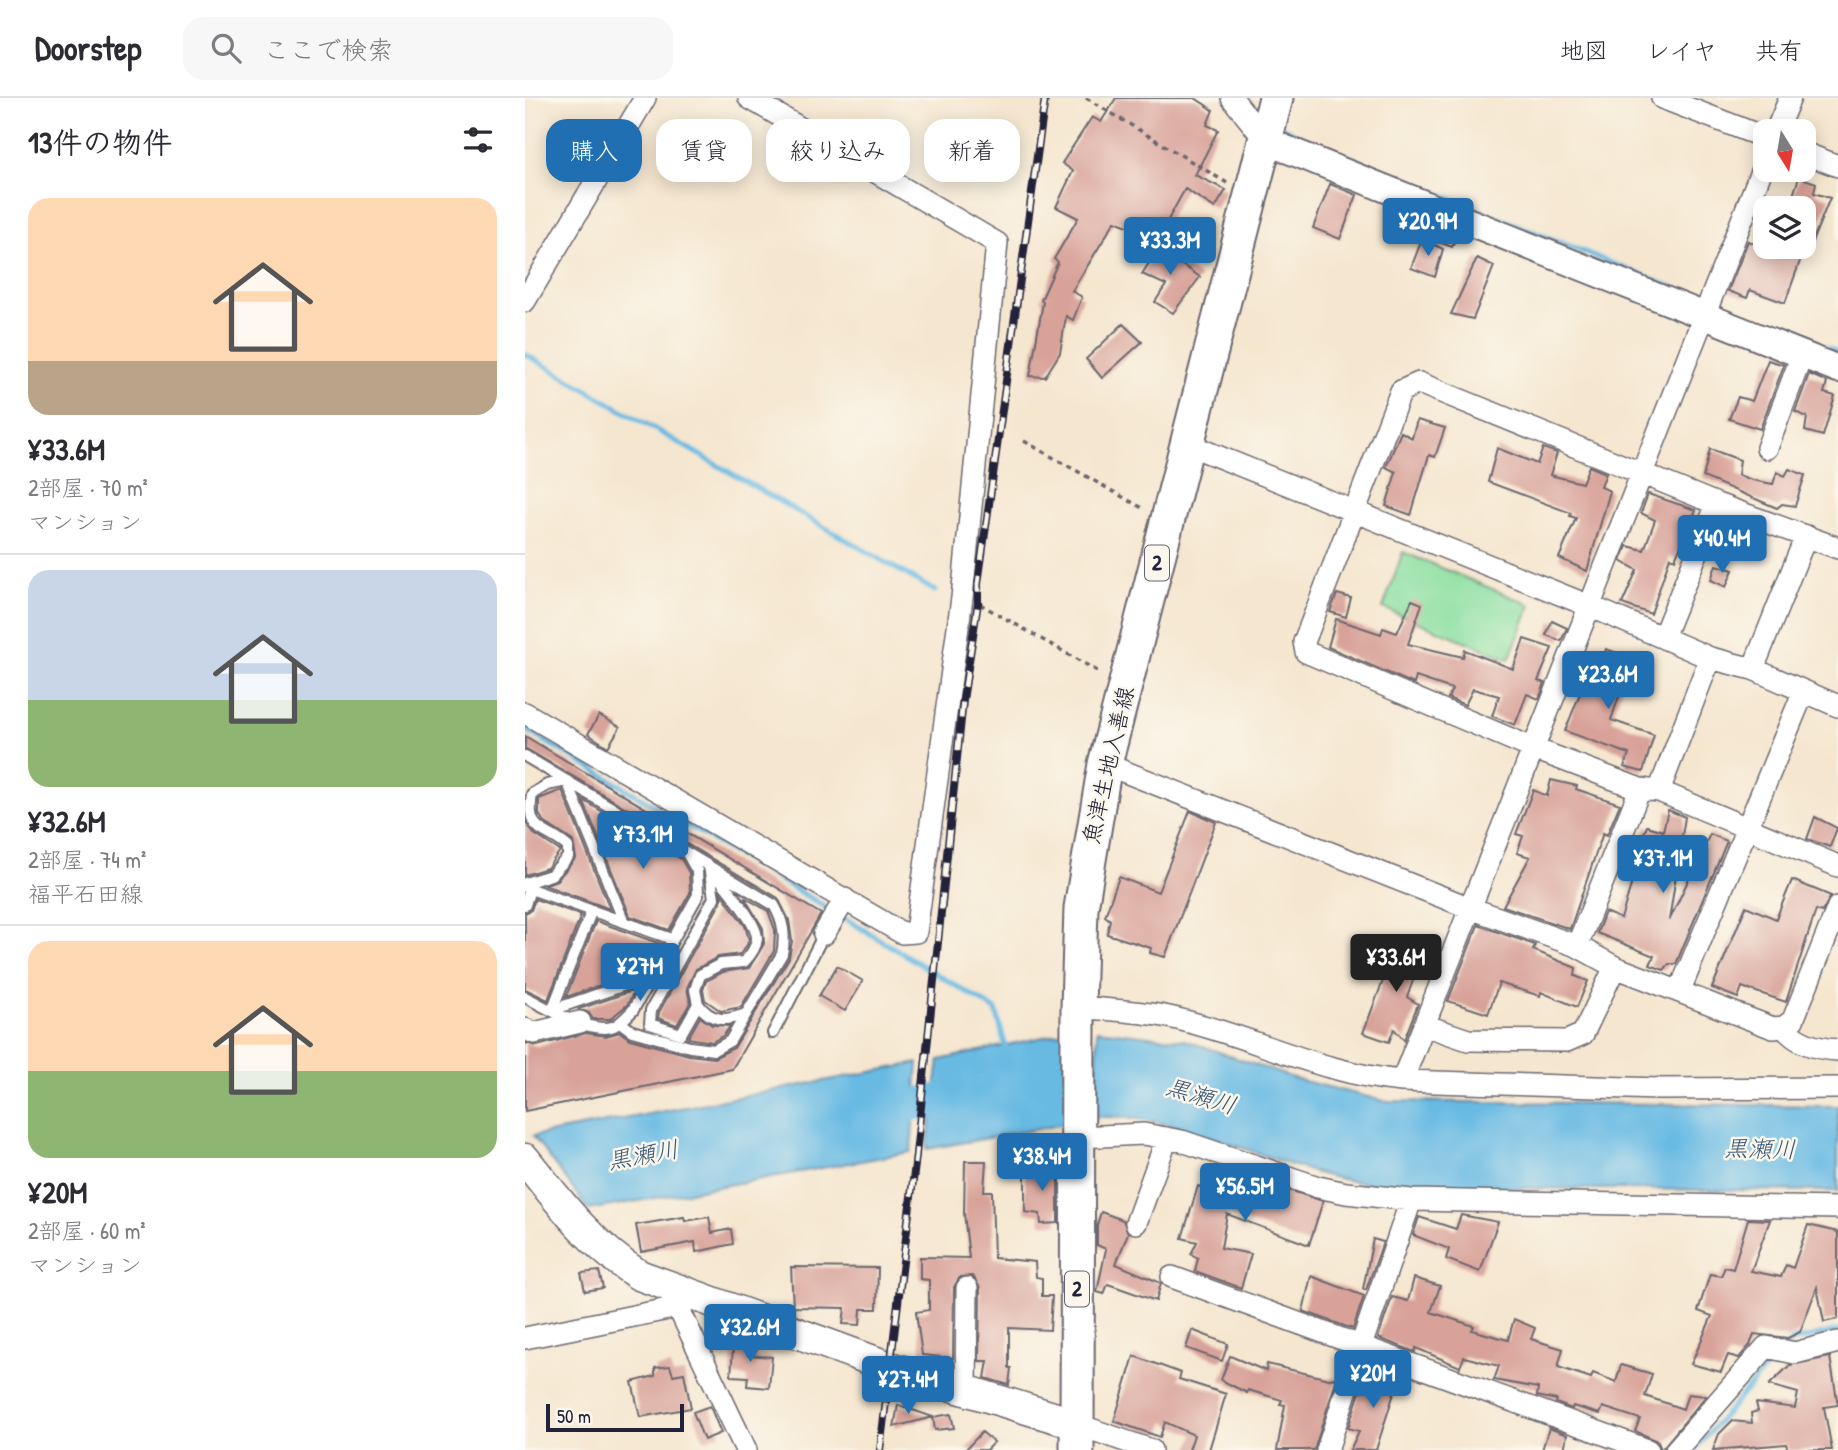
<!DOCTYPE html>
<html lang="ja">
<head>
<meta charset="utf-8">
<style>
  :root { --surface:#fff; --page:#f7f7f7; --text:#2b2b33; --muted:#7c7c81; --line:#e1e1e2; --accent:#1f6fb2 }
  body { margin:0; font-family:"Patrick Hand","Klee One",sans-serif; background:var(--page); color:var(--text); height:100vh; display:flex; flex-direction:column; font-size:26px; white-space:nowrap }
  * { box-sizing:border-box; margin:0 }
  p { font-size:23px; color:var(--muted) }
  .icon { flex:none; width:38px; height:38px; fill:none; stroke:currentColor; stroke-width:2; stroke-linecap:round; stroke-linejoin:round }
  .map { position:relative; flex:1; overflow:hidden }
  .drawer { display:flex; flex-direction:column; background:var(--surface); width:525px }
  .drawer>* { flex:none }
  .top-card { position:absolute; left:21px; top:21px; width:665px; height:63px; display:flex; gap:14px }
  .needle { width:46px; rotate:169deg }
  .controls { position:absolute; left:1228px; top:21px; display:grid; gap:14px }
  .controls a { display:grid; place-items:center; width:63px; height:63px; border-radius:14px; background:var(--surface); box-shadow:0 4px 18px #0003; font-size:35px }
  .scale { position:absolute; left:21px; bottom:18px; width:138px; box-sizing:border-box; padding-left:7px; border:4px solid #22223b; border-top:0; font-size:19px; line-height:24px; white-space:nowrap; color:#22223b; -webkit-text-stroke:5px #fbf7ec; paint-order:stroke }
  .price { position:absolute; translate:-50% -60px; padding:0 16px; border-radius:7px; background:var(--accent); color:#fff; font-size:23px; line-height:46px; filter:drop-shadow(0 2px 4px #0008) }
  .price::after { content:''; position:absolute; left:50%; top:42px; width:21px; height:16px; margin-left:-10px; background:inherit; clip-path:polygon(0 0,100% 0,50% 100%) }
  .price.selected { background:#222; color:#fff }
  ul { padding:0; list-style:none }
  li { display:grid; align-content:center; gap:14px; height:371px; padding:0 28px }
  li+li { border-top:2px solid var(--line) }
  li span { display:grid; place-items:center; height:217px; border-radius:21px; color:#555 }
  li>.icon { margin-inline-start:auto }
  span .icon { width:126px; height:126px; fill:#fffc; stroke-width:1 }
  li b { font-size:30px }
  h2 { display:flex; justify-content:space-between; align-items:center; height:84px; padding:0 28px; font-size:30px }
  .tag { padding:0 24px; border-radius:21px; background:var(--surface); box-shadow:0 4px 18px #0003; font-size:24px; line-height:63px }
  .tag.selected { background:var(--accent); color:#fff }
  header { display:flex; align-items:center; gap:42px; box-sizing:border-box; height:98px; padding:0 35px; background:var(--surface); border-bottom:2px solid var(--line) }
  header strong { font-size:33px }
  nav { display:flex; gap:38px; margin-inline-start:auto; font-size:24px }
  .search { width:490px; height:63px; background:var(--page); display:flex; align-items:center; gap:18px; box-sizing:border-box; padding:0 24px; border-radius:21px; color:var(--muted); font-size:26px }
  main { display:flex; flex:1; min-height:0 }
  .map>svg:first-child { display:block }
</style>
</head>
<body>
<header>
<strong>Doorstep</strong>
<div class="search"><svg class="icon" aria-label="search" viewBox="0 0 24 24"><circle cx="10" cy="10" r="6"/><path d="M15 15l6 6"/></svg>ここで検索</div>
<nav><a>地図</a><a>レイヤ</a><a>共有</a></nav>
</header>
<main>
<section class="drawer">
<h2>13件の物件<svg class="icon" aria-label="filters" viewBox="0 0 24 24"><path d="M4 7h16M4 17h16"/><circle cx="9" cy="7" r="2"/><circle cx="15" cy="17" r="2"/></svg></h2>
<ul>
<li><span style="background:linear-gradient(#ffd9b3 75%,#b9a48a 0)"><svg class="icon" aria-label="home" viewBox="0 0 24 24"><path d="M3 11l9-7 9 7M6 9v11h12V9"/></svg></span><div><b>¥33.6M</b><p>2部屋 · 70 m²</p><p>マンション</p></div></li>
<li><span style="background:linear-gradient(#c9d6e8 60%,#8fb573 0)"><svg class="icon" aria-label="home" viewBox="0 0 24 24"><path d="M3 11l9-7 9 7M6 9v11h12V9"/></svg></span><div><b>¥32.6M</b><p>2部屋 · 74 m²</p><p>福平石田線</p></div></li>
<li><span style="background:linear-gradient(#ffd9b3 60%,#8fb573 0)"><svg class="icon" aria-label="home" viewBox="0 0 24 24"><path d="M3 11l9-7 9 7M6 9v11h12V9"/></svg></span><div><b>¥20M</b><p>2部屋 · 60 m²</p><p>マンション</p></div></li>
</ul>
</section>
<div class="map">
<svg width="1313" height="1352" viewBox="0 0 1313 1352">
  <rect width="100%" height="100%" fill="#fbf7ec"/>
  <filter id="ink" filterUnits="userSpaceOnUse"><feTurbulence type="fractalNoise" baseFrequency=".0143" numOctaves="2"/><feDisplacementMap in="SourceGraphic" scale="14" xChannelSelector="R" yChannelSelector="G"/><feConvolveMatrix kernelMatrix="1 2 1 2 8 2 1 2 1" color-interpolation-filters="sRGB"/></filter>
  <filter id="wash" filterUnits="userSpaceOnUse"><feTurbulence type="fractalNoise" baseFrequency=".00686" numOctaves="4" result="noise"/><feDisplacementMap in="SourceGraphic" scale="28" xChannelSelector="R" yChannelSelector="G"/><feGaussianBlur stdDeviation="1.57" result="paint"/><feColorMatrix in="noise" values="0 0 0 0 0 0 0 0 0 0 0 0 0 0 0 0 0 1.4 0 .05"/><feComposite in="paint" operator="in"/></filter>
  <g filter="url(#wash)">
    <rect width="100%" height="100%" fill="#f5e6cf"/>
    <path fill="#8bdfa0" stroke="#56806e" stroke-width="2" d="M878,454L1006,507L984,561L858,510Z"/>
    <path fill="#67bae3" stroke="#446e8f" stroke-width="2" d="M572,932L660,942L771,981L859,1003L1313,1008V1093L863,1089C842,1085 820,1083 799,1077C724,1057 650,1015 571,1019Z
      M541,934V1026L402,1051L414,962Z
      M393,965L386,1054L64,1112L8,1038Z"/>
    <g fill="none" stroke-linecap="round" stroke-linejoin="round">
      <path stroke="#67bae3" stroke-width="5" d="M756,28L778,41L1181,203
        M1190,206L1313,254
        M0,256L410,493
        M0,631L307,813
        M316,818L471,912L482,954
        M1262,1248L1268,1243L1313,1233
        M1169,1352L1252,1257"/>
      <path stroke="#67bae3" stroke-width="33" d="M346,1014L452,995"/>
    </g>
    <g id="blocks">
      <path fill="#d8a299" d="M591,0H670L688,12L682,27L693,32L670,77L701,92L690,110L660,91L633,140L590,123L547,193L557,199L548,222L541,218L535,255L520,279L505,278L518,204L516,202L533,164L529,161L553,120L531,109L548,73L537,65L567,19L576,24Z
        M1274,79L1291,85L1289,95L1305,100L1280,161L1279,152L1260,205L1225,192L1222,200L1203,193L1223,143L1243,150L1279,149V110H1264Z
        M805,86L832,97L815,141L788,130Z
        M913,129L933,136L927,149L908,142Z
        M897,141L918,151L910,179L886,170Z
        M638,143L652,152L647,160L675,179L648,215L630,204L641,187L617,176Z
        M952,160L969,168L948,221L926,216Z
        M598,226L617,244L577,280L561,261Z
        M1243,262L1259,267L1235,331L1204,321L1213,299L1227,303Z
        M1284,276L1302,284L1299,295L1310,298L1298,338L1280,333L1282,319L1270,314Z
        M892,322L920,330L910,359L904,357L886,417L861,408L871,374L861,369L876,334L887,340Z
        M972,350L1012,366L1018,350L1032,355L1025,377L1057,385L1064,368L1081,375L1076,389L1085,393L1062,473L1034,460L1051,420L1045,418L1046,415L963,384Z
        M1185,351L1215,362L1213,377L1227,382L1248,386L1252,374L1260,378L1264,371L1280,377L1270,408L1257,406L1252,410L1178,379Z
        M1123,396L1171,412L1150,461L1145,459L1126,516L1097,506L1112,472L1096,463L1102,448L1119,452L1130,422L1116,415Z
        M1191,467L1208,472L1201,489L1186,482Z
        M812,496L826,500L821,519L805,514Z
        M887,502L897,506L883,546L938,559L940,552L988,571L999,541L1027,550L1013,583L1020,585L1014,601L1002,596L990,627L967,618L974,598L948,591L940,607L923,600L927,591L891,579L889,586L803,549L811,521L856,536L858,530L872,535Z
        M1027,523L1042,530L1036,543L1021,537Z
        M1081,551L1107,560L1086,622L1129,637L1118,674L1099,669L1104,656L1040,633L1058,588L1054,586L1064,561L1076,566Z
        M74,617L95,629L83,649L63,636Z
        M0,638L296,816L207,971L0,1013V945L12,948L61,935L81,938L95,934L105,941L164,957L189,960L209,950L264,860L267,843L264,822L253,800L0,650Z
        M1026,682L1052,688L1051,691L1095,706L1082,737L1078,735L1045,831L978,808L1005,759L992,755L998,738L991,736L1008,692L1022,698Z
        M37,692L85,811L19,787L32,782L51,760L48,743L19,724L14,716V701Z
        M58,702L156,761L164,775L165,795L144,832L105,818Z
        M1143,712L1160,719L1144,823L1185,736L1202,743L1151,866H1144L1139,872L1125,867L1129,858L1072,835L1080,814L1096,821L1117,750L1113,749L1122,728L1138,733Z
        M665,713L691,724L640,859L625,855L626,850L582,836L585,822L580,818L594,779L633,794Z
        M1290,719L1312,730L1305,749L1282,741Z
        M0,723L9,736L35,753L22,770L0,777Z
        M1267,782L1306,798L1297,814L1291,812L1261,904L1217,889L1213,900L1187,890L1221,808L1251,821Z
        M196,795L220,828L224,841L222,847L215,856L193,859L171,871L162,890L165,905L152,927L133,920L134,914L196,804Z
        M219,799L243,813L250,832L249,853L216,909L196,913L180,902L178,892L181,883L198,874L224,870L239,846L238,830Z
        M10,801L56,817L23,902L0,891V815L6,812Z
        M71,823L136,846L122,871L41,899Z
        M953,827L1010,847L1008,852L1051,870L1050,878L1063,883L1052,909L1016,894L1015,898L974,885L963,916L923,903Z
        M874,841L900,850L882,899L893,906L879,942L869,931L864,944L838,935Z
        M312,868L338,883L320,913L294,898Z
        M110,892L102,907L85,921H68L64,915L54,911Z
        M175,919L187,927L205,928L199,937L187,944L163,940Z
        M440,1063H461L459,1093H467L469,1160L510,1164L511,1179L517,1180V1198H527L525,1232L484,1230V1270H486L484,1287L460,1280L463,1263H454L455,1190L448,1178L435,1179L429,1189L428,1260L397,1257L391,1214L404,1212V1182L395,1181V1159L444,1160L439,1115Z
        M533,1069V1125L516,1126L515,1116L500,1114V1070Z
        M714,1076L798,1103L784,1147L702,1116L696,1150L726,1156L716,1190L670,1173L673,1160L666,1156L672,1144L657,1140L673,1088L707,1099Z
        M576,1114L598,1122L603,1135L591,1166L636,1185L631,1203L583,1186L579,1196L572,1194L581,1151L572,1147V1127Z
        M936,1117L973,1124L955,1174L921,1161L924,1151L888,1137L894,1119L931,1131Z
        M159,1119L160,1123L184,1119L187,1135L206,1131L208,1146L171,1154L170,1144L116,1154L111,1127Z
        M1223,1121L1245,1122L1226,1173L1256,1179L1261,1167L1268,1170L1283,1127L1313,1134V1221L1299,1224L1292,1189L1275,1234L1263,1240L1229,1236L1225,1247L1214,1260L1203,1257L1196,1274L1166,1266L1187,1218L1173,1213L1185,1176L1196,1178L1200,1169L1208,1171Z
        M848,1141L858,1144L841,1192L838,1191Z
        M266,1169L353,1170L352,1211H336L335,1227L318,1226L320,1210L268,1209Z
        M74,1173L78,1190L60,1193L56,1175Z
        M786,1178L839,1198L828,1231L778,1213Z
        M889,1180L915,1188L906,1214L949,1228L947,1232L983,1242L989,1221L1010,1230L1006,1241L1038,1251L1033,1269L1066,1280L1068,1275L1091,1284L1096,1267L1127,1276L1120,1298L1158,1311L1163,1296L1181,1298L1136,1352L1133,1343L1110,1333L1115,1321L1078,1309L1075,1316L1048,1308L1047,1311L1031,1305L1032,1302L1012,1298L1013,1290L969,1282L974,1268L939,1259L935,1269L891,1250L890,1254L853,1240L867,1199L883,1203Z
        M667,1232L703,1246L697,1263L661,1250Z
        M209,1236L224,1237L223,1257L247,1259L244,1290L222,1288L223,1279L206,1278Z
        M609,1258L656,1275L654,1281L701,1296L684,1352H664L669,1337L640,1324L635,1339L589,1323Z
        M705,1258L741,1273L742,1266L804,1281L812,1280L789,1352H752L760,1307L755,1306L757,1302L723,1292L722,1295L696,1282Z
        M1305,1259L1313,1307L1299,1309L1307,1352H1263L1261,1346L1188,1352L1194,1336L1207,1323L1227,1325L1226,1315L1233,1313L1231,1305L1270,1310L1273,1295L1244,1287L1265,1267Z
        M145,1268L148,1277L159,1275L166,1310L115,1319L107,1284L130,1278V1270Z
        M853,1268L875,1276L851,1352H825L834,1333L823,1330L838,1285L848,1288Z
        M373,1307L408,1319L369,1329Z
        M185,1308L196,1335L179,1342L168,1314Z
        M426,1316L429,1330L410,1332L408,1319Z
        M1024,1330L1042,1337L1039,1352H1017Z
        M457,1334L469,1344L461,1352H440Z"/>
    </g>
  </g>
  <g filter="url(#ink)">
    <use href="#blocks" fill-opacity="0" stroke="#6c676f" stroke-width="2"/>
    <g fill="none" stroke-linecap="round" stroke-linejoin="round">
      <defs>
        <path id="service" d="M0,658L249,807C258,823 261,837 257,856L205,943L189,952L165,949L107,933L96,925
          M184,768C195,782 233,824 232,841C231,850 225,858 219,864L196,866L175,877L170,892L173,906L156,936L125,926L126,912L189,800Z
          M0,785L26,777L43,759V749C21,729 0,736 7,696L22,687L42,683L99,824
          M0,789L147,841
          M0,807L5,791
          M0,899C23,910 53,930 80,930C92,930 100,920 108,912L173,797L172,773L163,757
          M173,906C187,925 201,923 221,916
          M27,912L67,812
          M27,912L126,878
          M248,935L299,836"/>
        <path id="minor" d="M707,0L741,43
          M1137,0L1241,40
          M1251,33L1265,0
          M1279,55L1313,68
          M0,203L120,0
          M662,346L1067,509L1185,560L1228,571L1313,608
          M1242,350L1277,257
          M1138,539L1192,406
          M1185,560L1134,693L1115,691L1007,650L781,554L779,544L876,293L894,285L1192,406L1313,450
          M1228,571L1281,438
          M0,615L377,835L391,834L437,500L472,145L224,0
          M580,666L945,810L1052,848L1090,869L1248,930L1259,929C1272,946 1293,951 1313,952
          M1134,693L1313,768
          M299,836L320,801
          M1052,848L1115,691
          M1155,892L1278,595
          M553,909C583,912 614,913 644,919C723,936 795,976 877,983L1241,61
          M899,927L943,942L1042,943L1058,936L1090,869
          M1259,929L1268,922L1313,809
          M0,931L9,935L55,924
          M877,983L1134,991L1313,990
          M554,1039L619,1036L657,1043L793,1089L821,1095L886,1102L836,1248L1123,1352
          M886,1102L1313,1110
          M611,1125L642,1040
          M647,1179L836,1248L802,1352
          M153,1209L221,1352
          M0,1240L153,1209L156,1195
          M441,1292L442,1190
          M551,1326L626,1352
          M1151,1352L1241,1249L1270,1255L1313,1244"/>
        <path id="tertiary" d="M741,43L1313,271"/>
        <path id="secondary" d="M0,1061C35,1105 66,1147 114,1177L365,1269L551,1326"/>
        <path id="primary" d="M552,1352L553,909L556,810L580,666L751,0"/>
      </defs>
      <use href="#service" stroke="#6c676f" stroke-width="14"/>
      <use href="#minor" stroke="#6c676f" stroke-width="24"/>
      <use href="#tertiary" stroke="#6c676f" stroke-width="30"/>
      <use href="#secondary" stroke="#6c676f" stroke-width="33"/>
      <use href="#primary" stroke="#6c676f" stroke-width="37"/>
      <path stroke="#6c676f" stroke-width="3.5" stroke-dasharray="5 5" stroke-linecap="butt" d="M561,0L702,85
        M499,343L619,411
        M455,506L576,575"/>
      <use href="#service" stroke="#fff" stroke-width="10"/>
      <use href="#minor" stroke="#fff" stroke-width="21"/>
      <use href="#tertiary" stroke="#fff" stroke-width="26"/>
      <use href="#secondary" stroke="#fff" stroke-width="30"/>
      <use href="#primary" stroke="#fff" stroke-width="33"/>
      <defs>
        <path id="rail" d="M355,1352L390,1066L438,602L453,505V486L520,0"/>
      </defs>
      <use href="#rail" stroke="#22223b" stroke-width="8"/>
      <use href="#rail" stroke="#fbf7ec" stroke-width="5" stroke-dasharray="16" stroke-linecap="butt"/>
    </g>
  </g>
  <g text-anchor="middle" stroke-width="5" stroke-linejoin="round" paint-order="stroke">
    <g fill="#fbf7ec" stroke="#636270" stroke-width="2">
      <rect x="620" y="447.5" width="24" height="35" rx="5"/>
      <rect x="540" y="1173.5" width="24" height="35" rx="5"/>
    </g>
    <g font-size="21" font-weight="bold" fill="#22223b">
      <text x="632" y="472">2</text>
      <text x="552" y="1198">2</text>
    </g>
    <g font-size="23" fill="#22223b" stroke="#fbf7ec">
      <text transform="translate(583 667) rotate(-77)" y="8">魚津生地入善線</text>
    </g>
    <g font-size="24" font-style="italic" fill="#3a5776" stroke="#fbf7ec">
      <text transform="translate(676 998) rotate(17)" y="8">黒瀬川</text>
      <text transform="translate(1235 1051) rotate(1)" y="8">黒瀬川</text>
      <text transform="translate(118 1057) rotate(-10)" y="8">黒瀬川</text>
    </g>
  </g>
</svg>
<div class="controls">
<a><svg class="needle" viewBox="-14 -14 28 28"><path d="M0-13l5 13h-10z" fill="#e53935"/><path d="M0 13l5-13h-10z" fill="#7c7c81"/></svg></a>
<a><svg class="icon" aria-label="layers" viewBox="0 0 24 24"><path d="M12 4l9 5-9 5-9-5zM3 14l9 5 9-5"/></svg></a>
</div>
<div class="scale">50 m</div>
<b class="price" style="left:903px;top:160px">¥20.9M</b>
<b class="price" style="left:645px;top:179px">¥33.3M</b>
<b class="price" style="left:1197px;top:477px">¥40.4M</b>
<b class="price" style="left:1083px;top:613px">¥23.6M</b>
<b class="price" style="left:118px;top:773px">¥73.1M</b>
<b class="price" style="left:1138px;top:797px">¥37.1M</b>
<b class="price selected" style="left:871px;top:896px">¥33.6M</b>
<b class="price" style="left:115px;top:905px">¥27M</b>
<b class="price" style="left:517px;top:1095px">¥38.4M</b>
<b class="price" style="left:720px;top:1125px">¥56.5M</b>
<b class="price" style="left:225px;top:1266px">¥32.6M</b>
<b class="price" style="left:848px;top:1312px">¥20M</b>
<b class="price" style="left:383px;top:1318px">¥27.4M</b>
<div class="top-card">
<a class="tag selected">購入</a>
<a class="tag">賃貸</a>
<a class="tag">絞り込み</a>
<a class="tag">新着</a>
</div>
</div>
</main>
</body>
</html>
